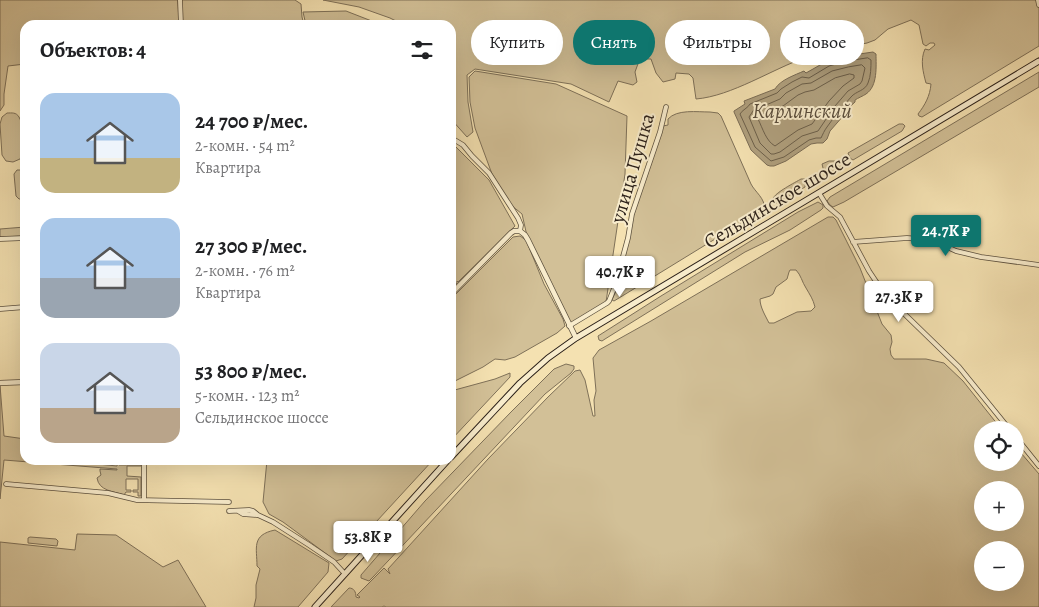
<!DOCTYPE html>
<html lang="ru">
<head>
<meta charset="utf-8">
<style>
  :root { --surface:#fff; --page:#f2f2f2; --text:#202124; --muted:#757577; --accent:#0f766e }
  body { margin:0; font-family:Alegreya,serif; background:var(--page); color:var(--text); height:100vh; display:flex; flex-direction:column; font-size:19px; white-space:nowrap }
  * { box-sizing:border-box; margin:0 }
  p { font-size:16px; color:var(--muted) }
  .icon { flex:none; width:28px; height:28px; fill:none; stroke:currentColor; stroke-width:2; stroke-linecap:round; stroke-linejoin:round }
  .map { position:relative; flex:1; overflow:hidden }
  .panel { position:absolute; left:20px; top:20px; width:436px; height:445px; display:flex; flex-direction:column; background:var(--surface); border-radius:15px; box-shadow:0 5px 20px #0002 }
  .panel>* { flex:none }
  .banner { position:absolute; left:471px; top:20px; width:475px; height:45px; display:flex; gap:10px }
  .buttons { position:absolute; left:974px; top:421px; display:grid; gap:10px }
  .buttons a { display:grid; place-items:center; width:50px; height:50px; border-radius:50%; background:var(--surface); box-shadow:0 5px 20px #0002; font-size:25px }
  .price { position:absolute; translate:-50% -42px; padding:0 11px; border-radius:5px; background:#fff; color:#222; font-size:16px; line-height:32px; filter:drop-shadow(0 1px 2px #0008) }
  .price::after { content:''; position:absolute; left:50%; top:30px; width:15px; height:11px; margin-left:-8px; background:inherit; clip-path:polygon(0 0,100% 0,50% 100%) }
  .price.on { background:var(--accent); color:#fff }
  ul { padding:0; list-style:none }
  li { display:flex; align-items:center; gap:15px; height:125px; padding:0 20px }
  li span { display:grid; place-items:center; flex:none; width:140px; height:100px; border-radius:15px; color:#555 }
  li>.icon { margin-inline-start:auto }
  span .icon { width:60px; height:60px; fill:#fffc; stroke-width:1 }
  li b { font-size:21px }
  h2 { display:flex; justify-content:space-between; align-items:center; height:60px; padding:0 20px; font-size:21px }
  .pill { padding:0 18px; border-radius:22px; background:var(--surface); box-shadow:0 5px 20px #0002; font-size:18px; line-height:45px }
  .pill.on { background:var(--accent); color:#fff }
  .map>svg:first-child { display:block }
</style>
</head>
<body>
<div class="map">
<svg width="1039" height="607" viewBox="0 0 1039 607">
  <rect width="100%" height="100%" fill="#f4e1b1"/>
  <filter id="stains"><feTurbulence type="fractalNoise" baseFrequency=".004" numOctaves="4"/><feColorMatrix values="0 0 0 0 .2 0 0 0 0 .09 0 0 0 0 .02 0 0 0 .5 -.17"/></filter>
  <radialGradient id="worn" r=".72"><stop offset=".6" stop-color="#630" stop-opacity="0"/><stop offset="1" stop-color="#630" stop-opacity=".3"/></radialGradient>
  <path fill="#d2c097" stroke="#7e7058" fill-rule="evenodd" d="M0,0H178L179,25H25V64L8,66L4,94V105L0,111Z
    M180,0H295L301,4L302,17L304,25H182Z
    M323,0H1039V46L922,117L919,116L918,114C925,105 930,96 931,84L926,83C923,72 920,60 925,49L929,50L935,45L934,43H930L926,46L923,44L919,25L911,20L888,29L875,40L867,43C847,47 826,51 807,57C772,69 732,96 696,99L693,78L689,74L676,73L675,79L663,82L656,73L651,59H647L639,61L635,72L637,82L633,85L618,81L609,102L571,84L475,69L467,75L468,102L473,132L467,137L451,119V25H404L390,18L359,7Z
    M346,11L382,25H306L303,12Z
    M475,71L556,84L627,116L625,174L606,302L570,324L527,236L522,214L511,205L492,174L475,128L470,102L469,77Z
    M1039,72V87L844,202L833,207L830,205L827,201L830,197Z
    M710,112L718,113L721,116L751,184C755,192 766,199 764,209L619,298L614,301L612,300L619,284L631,229L633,215L663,126L668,125V119C677,109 697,112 710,112Z
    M7,113C12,113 16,112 19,117C23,122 23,147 22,155L20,159L13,162L6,161L2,155L0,124L2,117Z
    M899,124H903L905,126L902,131L853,160L850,158L848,153Z
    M451,142L489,180L515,226L458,282L457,281V283L451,290Z
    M845,158L849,162C843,168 832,176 824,172L822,164L829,161H838Z
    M25,170V199H19L16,196L14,174L17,170Z
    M801,179H805L806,181L805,187L777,203H774C774,202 773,200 773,199C774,193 796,182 801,179Z
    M818,202L823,205V208L821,210L790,230L745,252L605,339L602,341L599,340L598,336L661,296L798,212Z
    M828,217H833L836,220L860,268L882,324L891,335L892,342L890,349L891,355L894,359H926L944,363L963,381L1002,430H982V462H1015V446L1039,474V607H386L384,606L382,607H331L349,588C354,588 356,592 356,597L359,598L360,597L357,595L384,568L390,574L388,569L488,459L548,397L575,371L580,370L585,380L593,416H595L594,400L596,391L593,358L599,350L651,321ZM790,270H796C801,275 802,282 806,288C810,295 813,299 815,307L811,311L797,312L774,323H769C765,315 760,307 760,299L770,296L773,294L776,287L787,279L789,272ZM982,490H1015V522H982ZM982,550H1015V582H982Z
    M25,227V236L0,237V229Z
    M520,236L526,240L544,284L563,319L565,326L557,333L515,357L505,360L495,359L483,367L451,383V299L513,237Z
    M566,364L574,366V369L571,373L545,394L373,577L369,581L361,578V575L425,501L511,412L554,369Z
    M510,373V377L451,440V391L495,379Z
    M0,385L4,436L25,439V460L70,461L71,460H78V462L117,466L118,460H120L119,465H141V466H127V476L141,477V496H138V492H133V490H138V479H126V490H131V492H126L124,495C113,491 99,491 97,478L101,475L100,471V469L117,470V469L4,460L0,499Z
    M267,460H433L342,559L336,561L283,522L269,514L263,502Z
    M275,530L329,563L328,572L298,607H254L256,598V585L260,569L257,566C257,548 251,535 275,530Z
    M77,534L116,535L163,567L178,560L206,607H0V542L75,550Z
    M30,537L56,539L58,541L57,546L28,543V538Z"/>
  <path fill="#af9f7d" stroke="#7a6c55" d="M873,52L876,54C876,66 878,86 866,94C863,96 858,98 855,100V102L843,113L844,115L830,131L827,139L823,143H817L811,144L786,161L774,166H770L767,165L751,150L734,112V111L745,104L744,101L775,89C780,80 795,75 804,71L806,73L827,61L846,56Z"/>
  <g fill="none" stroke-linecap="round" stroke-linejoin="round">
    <path stroke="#6c5f4a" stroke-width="1" d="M868,58L871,60C871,67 871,76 868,83C865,91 856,91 851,97C842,107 834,117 827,127C824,131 823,134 821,138H816L809,140L784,157L771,161L755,147L740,114C742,110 748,108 750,104L777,93L781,89L792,82L802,77L809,78L829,66L847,61Z
      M862,65L865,68L862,81L860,84L848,91L835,106L818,131L802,136L780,152L774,154H771L760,143L749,117L755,108L766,105L780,99L786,93L802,84L811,83L832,71L848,67Z
      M850,74L854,75V78L843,86L829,101L812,124L798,130L775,146C766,141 763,129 758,119L760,115L783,106L798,95L805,92L814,90L835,78Z"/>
    <defs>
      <path id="minor" d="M180,0L181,25
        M1038,0L1039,5
        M451,139H453L463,145L472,156L489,173L518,218L521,225L520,231
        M819,193L827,206L840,217L869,271L885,295L959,367L1010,430
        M0,239L25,238
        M853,242L907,238L932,240L956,251L981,257L1039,265
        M0,309L25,307
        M569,326L607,303L609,301L615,286L628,238L632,214L660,132L666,107
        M1015,436L1039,466
        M6,484L108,493L137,500L229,502
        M144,500V460
        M229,511L249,510L253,511L258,515L273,522L309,545L334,562L345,574
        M238,511L243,514L257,515"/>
      <path id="tertiary" d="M451,294L511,233L514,231H520L525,235L528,240L576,338
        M0,383L25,382"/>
      <path id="secondary" d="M451,457L520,383L548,358L576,338L1039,61
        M315,607L448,460"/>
    </defs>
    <use href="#minor" stroke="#5c503e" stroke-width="5.5"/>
    <use href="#tertiary" stroke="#5c503e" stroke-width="6"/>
    <use href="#secondary" stroke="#2a1f18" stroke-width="7"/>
    <use href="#minor" stroke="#f8eccc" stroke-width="4"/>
    <use href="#tertiary" stroke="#f8eccc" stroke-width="4.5"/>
    <use href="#secondary" stroke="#f8eccc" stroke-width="5"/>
  </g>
  <g text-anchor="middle" stroke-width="4" stroke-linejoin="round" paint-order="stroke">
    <g font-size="20" fill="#2a1f18" stroke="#f8eccc">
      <text transform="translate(632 168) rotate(-74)" y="7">улица Пушка</text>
      <text transform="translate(777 200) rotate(-31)" y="7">Сельдинское шоссе</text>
    </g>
    <g font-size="21" font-style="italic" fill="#594c3b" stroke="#f8eccc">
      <text x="802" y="118">Карлинский</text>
    </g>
  </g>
  <rect width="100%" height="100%" filter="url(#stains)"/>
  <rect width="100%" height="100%" fill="url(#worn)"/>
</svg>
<div class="buttons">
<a><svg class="icon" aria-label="locate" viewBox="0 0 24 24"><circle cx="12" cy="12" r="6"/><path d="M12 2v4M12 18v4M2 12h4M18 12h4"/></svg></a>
<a>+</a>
<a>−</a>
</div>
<b class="price on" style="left:946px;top:257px">24.7K ₽</b>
<b class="price" style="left:620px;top:298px">40.7K ₽</b>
<b class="price" style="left:899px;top:323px">27.3K ₽</b>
<b class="price" style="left:368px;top:563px">53.8K ₽</b>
<div class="banner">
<a class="pill">Купить</a>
<a class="pill on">Снять</a>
<a class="pill">Фильтры</a>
<a class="pill">Новое</a>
</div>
<section class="panel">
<h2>Объектов: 4<svg class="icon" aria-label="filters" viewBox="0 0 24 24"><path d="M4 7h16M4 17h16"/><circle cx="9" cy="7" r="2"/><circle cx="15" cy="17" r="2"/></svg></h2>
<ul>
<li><span style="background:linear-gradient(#a9c7e8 65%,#c2b280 0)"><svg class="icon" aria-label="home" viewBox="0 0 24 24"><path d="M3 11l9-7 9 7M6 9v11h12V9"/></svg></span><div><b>24 700 ₽/мес.</b><p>2-комн. · 54 m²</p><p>Квартира</p></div></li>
<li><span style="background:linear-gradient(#a9c7e8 60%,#9aa5b1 0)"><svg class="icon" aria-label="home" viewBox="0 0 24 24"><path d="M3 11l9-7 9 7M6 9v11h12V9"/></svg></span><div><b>27 300 ₽/мес.</b><p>2-комн. · 76 m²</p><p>Квартира</p></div></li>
<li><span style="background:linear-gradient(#c9d6e8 65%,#b9a48a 0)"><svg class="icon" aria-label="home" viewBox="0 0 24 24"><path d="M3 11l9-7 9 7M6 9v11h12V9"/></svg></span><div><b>53 800 ₽/мес.</b><p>5-комн. · 123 m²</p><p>Сельдинское шоссе</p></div></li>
</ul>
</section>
</div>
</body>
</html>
